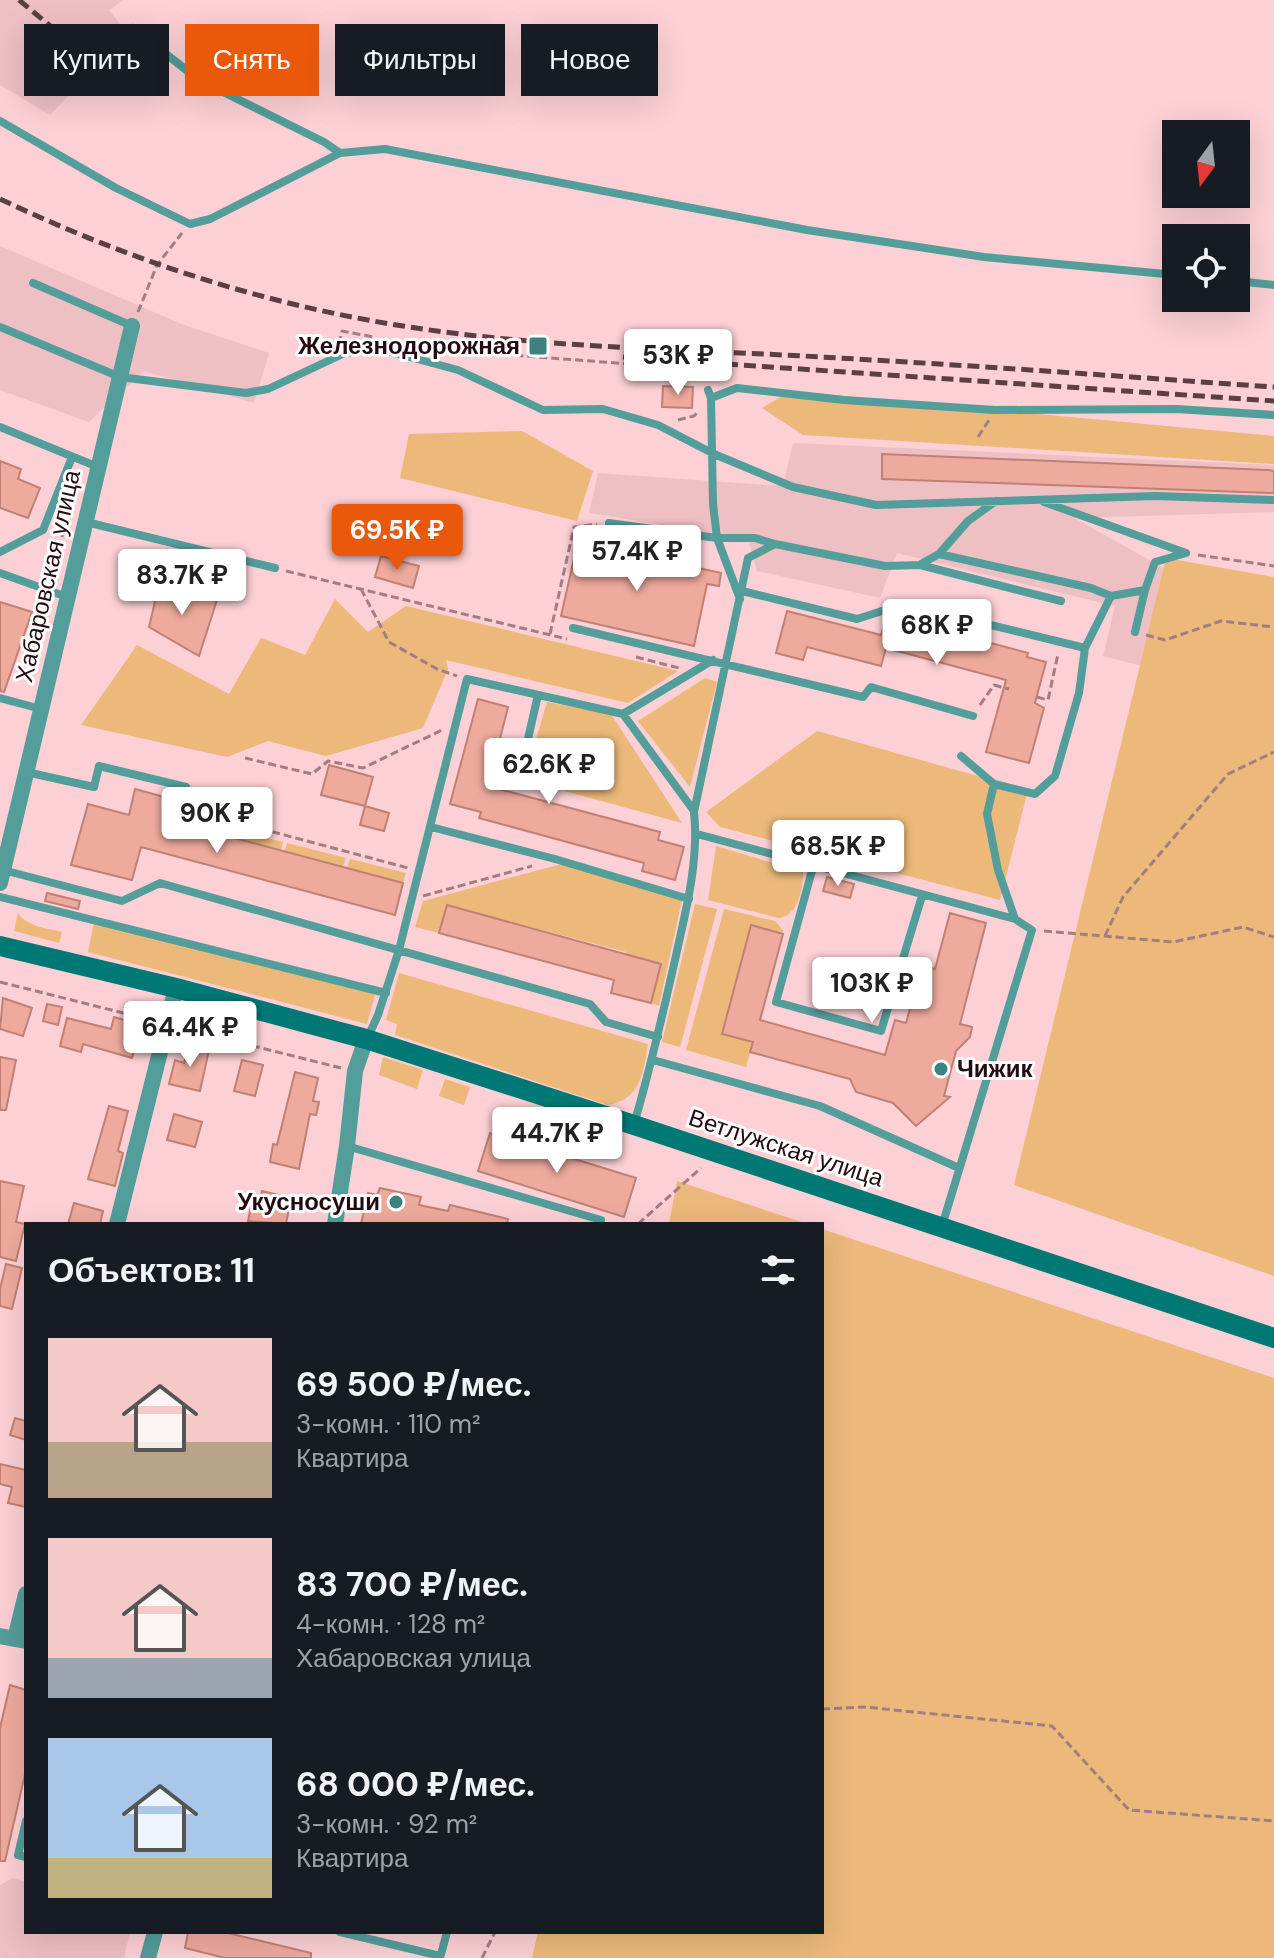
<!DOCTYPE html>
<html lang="ru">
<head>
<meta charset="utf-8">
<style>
  :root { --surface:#171b24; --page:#242831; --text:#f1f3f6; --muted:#9ea1a6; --accent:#ea580c }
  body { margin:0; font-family:"DM Sans",sans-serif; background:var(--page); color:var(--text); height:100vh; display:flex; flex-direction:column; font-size:30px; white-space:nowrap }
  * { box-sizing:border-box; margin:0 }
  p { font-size:26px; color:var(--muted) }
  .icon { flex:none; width:44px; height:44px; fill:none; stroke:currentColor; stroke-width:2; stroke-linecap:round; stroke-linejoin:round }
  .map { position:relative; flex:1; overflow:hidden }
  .sheet { position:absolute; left:24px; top:1222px; width:800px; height:712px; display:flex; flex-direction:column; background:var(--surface); border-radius:0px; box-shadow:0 8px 32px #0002 }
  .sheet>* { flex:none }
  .top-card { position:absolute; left:24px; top:24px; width:800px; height:72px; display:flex; gap:16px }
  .needle { width:52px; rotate:195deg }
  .controls { position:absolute; left:1162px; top:120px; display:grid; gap:16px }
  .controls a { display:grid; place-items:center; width:88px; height:88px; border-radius:0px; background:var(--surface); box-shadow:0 8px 32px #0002; font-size:40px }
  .price { position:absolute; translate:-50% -68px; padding:0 18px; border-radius:8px; background:#fff; color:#222; font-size:26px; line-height:52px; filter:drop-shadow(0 2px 4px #0008) }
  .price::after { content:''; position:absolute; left:50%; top:48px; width:24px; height:18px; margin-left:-12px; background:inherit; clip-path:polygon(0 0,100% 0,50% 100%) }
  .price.current { background:var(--accent); color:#fff }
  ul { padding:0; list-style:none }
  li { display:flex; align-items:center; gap:24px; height:200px; padding:0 24px }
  li span { display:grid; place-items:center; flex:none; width:224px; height:160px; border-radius:0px; color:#555 }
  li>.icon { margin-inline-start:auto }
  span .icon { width:96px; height:96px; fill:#fffc; stroke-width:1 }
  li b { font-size:34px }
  h2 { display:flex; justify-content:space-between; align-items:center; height:96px; padding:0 24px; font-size:34px }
  .chip { padding:0 28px; border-radius:0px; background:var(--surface); box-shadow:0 8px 32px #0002; font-size:28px; line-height:72px }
  .chip.current { background:var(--accent); color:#fff }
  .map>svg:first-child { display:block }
</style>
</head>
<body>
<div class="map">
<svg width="1274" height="1958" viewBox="0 0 1274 1958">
  <rect width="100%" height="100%" fill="#fcd0d4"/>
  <path fill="#eebfc3" d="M0,0H124L109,10L128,34L50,115L0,85Z
    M0,246L184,325L269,353L254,403L144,371L89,422L0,390Z
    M793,443L1274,465V512L1074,518L1180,577L1158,670L1103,656L1115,606L897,553L880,598L757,571L748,539L589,513L598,473L783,486Z
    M13,1878L26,1882V1932H130L124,1958H0V1885Z"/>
  <path fill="#ecb97a" d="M791,391L1274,436V464L803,435L762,408Z
    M522,431L593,471L577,521L400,478L409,434Z
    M1166,558L1274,577V1276L1014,1185Z
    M335,599L368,632L406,606L678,671L628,703L446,660L448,669L423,728L326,756L268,741L227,757L81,725L137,645L229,694L261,638L305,655Z
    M705,678L717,682L690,787L638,721Z
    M547,702L611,714L682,823L524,780Z
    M817,731L1028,790L1000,900L720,827L706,812Z
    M221,827L283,842L281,850L220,834Z
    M287,843L346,858L343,867L285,851Z
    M716,846L803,872C804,888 797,917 779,918L708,900Z
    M350,859L406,873L403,883L347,868Z
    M562,864L682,900L659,1006L651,1003L661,964L626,954V952L447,905L439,933L415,927L423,901Z
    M695,904L717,909L680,1047L662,1042Z
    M724,909L775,921L783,930V934L752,926L753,1042L746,1067L686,1050Z
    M18,913C27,927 47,928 62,932L59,943L14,931Z
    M94,923L375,994L367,1024L88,952Z
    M399,973L648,1044C643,1073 641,1099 608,1105L395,1035L397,1024L386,1020Z
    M383,1057L423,1070L417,1089L379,1075Z
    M445,1079L470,1087L464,1105L439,1096Z
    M677,1181L808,1224H669Z
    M822,1229L1274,1378V1958H532L538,1932H822Z"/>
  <path fill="#eeaa9d" stroke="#c18074" stroke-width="2" d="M663,386L693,387L692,408L662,407Z
    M882,454L1268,470L1274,471V493L882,479Z
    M0,461L21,469L18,479L40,488L28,518L0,508Z
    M578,541L721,573L719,586L707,584L694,646L561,616Z
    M381,556L419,566L413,588L375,577Z
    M159,584L217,600L199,656L149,627Z
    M0,602L32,612L4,692L0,691Z
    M787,611L881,635L886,617L890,616L1028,653L1027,657L1046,662L1035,703L1044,708L1029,763L986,752L1006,680L886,648L881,666L807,647L803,660L776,653Z
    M478,699L508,707L488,786L660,832L658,840L684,847L675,880L642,871L644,863L479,818L481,812L450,804Z
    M329,765L373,777L365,806L321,795Z
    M135,789L168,798L163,819L403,883L395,915L141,847L132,880L71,865L88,804L129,815Z
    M365,806L389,813L384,831L360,825Z
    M827,877L854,884L850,898L823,891Z
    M47,893L80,901L78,909L45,901Z
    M447,905L661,964L651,1003L611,993L614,980L439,933Z
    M950,913L986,923L960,1024L972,1027L970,1037L956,1051L944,1096L950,1097L916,1126L893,1103L856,1092L850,1079L750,1052L753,1042L722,1034L751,925L783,934L760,1020L885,1055L895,1020L906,1023L922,966L935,969Z
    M3,998L32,1008L23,1036L0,1029Z
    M47,1004L62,1007L58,1025L43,1021Z
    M114,1017L141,1025L132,1058L83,1044L81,1052L60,1046L67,1018L111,1029Z
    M189,1045L209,1050L200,1091L169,1084L175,1060L184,1063Z
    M0,1057L16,1060L6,1110H0Z
    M242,1060L263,1065L255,1096L234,1091Z
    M295,1072L318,1078L313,1101L319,1102L316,1115L310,1114L299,1169L270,1162L273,1144L277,1145Z
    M109,1106L128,1111L118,1151L123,1153L115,1186L88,1179Z
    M174,1114L202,1122L195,1147L167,1140Z
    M490,1133L636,1178L624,1217L478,1171Z
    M0,1181L24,1186L16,1222L25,1224L16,1261L0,1257Z
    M380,1188L421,1197L419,1205L448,1211L450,1205L508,1219L507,1224H361L368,1193L377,1195Z
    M262,1191L291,1198L286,1224L248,1221L251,1206L258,1208Z
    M74,1203L103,1211L100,1224H68Z
    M6,1264L22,1268L12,1309L0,1306V1289Z
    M15,1418L26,1421V1440L10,1435Z
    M0,1464L26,1470V1507L8,1503L12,1487L0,1484Z
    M10,1685L26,1690V1770L5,1861H0V1728Z
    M188,1932H224L311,1953V1958H225L185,1948Z"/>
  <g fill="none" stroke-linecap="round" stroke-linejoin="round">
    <path stroke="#a27e82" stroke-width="3" stroke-dasharray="8 4" stroke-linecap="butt" d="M138,312L157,265L182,233
      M408,343L511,355L709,370L708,380
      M339,344L342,331L373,337
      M683,387V373
      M678,420L694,416L699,411
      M978,437L989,420
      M62,537L64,528
      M1198,555L1274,566
      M286,571L567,639
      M361,589L389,642L437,669L457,676
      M550,634L574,527L597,524
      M1146,635L1165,640L1221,621L1274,627
      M636,657L679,668
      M1037,697L1048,700L1058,654
      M980,705L994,685L1009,689
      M245,758L312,774L328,761L363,768L442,730
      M191,810L408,868
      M423,896L532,866
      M1044,931L1173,942L1243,927L1274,937
      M1105,936L1123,897L1228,774L1274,752
      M0,982L151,1020
      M182,1028L341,1068
      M638,1224L701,1168
      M822,1709L865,1707L1052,1726L1129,1810L1274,1821
      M482,1958L495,1932"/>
    <path stroke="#539d9a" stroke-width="8" d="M133,28L199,80L324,142L340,153
      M0,121L116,188L190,224L210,219L340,153L385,149L807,230L984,257L1176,275
      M1236,281L1274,285
      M33,283L132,326
      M0,327L120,377L246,393L268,389L345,353L380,349L458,370L543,410L603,409L658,425L714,454L793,487L876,505L1155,496L1274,500
      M708,390L711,398L713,504L717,538L740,599
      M711,398L737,388L844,400L995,410L1176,409L1274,415
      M0,427L98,467
      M1044,502L1186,553
      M86,522L275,568
      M609,523L717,538H755L775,544
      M0,552L43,530L72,457
      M939,554L968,521L996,501
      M921,564L939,554L1091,588L1111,596
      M0,573L67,597
      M742,591L857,619L904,604L1085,648
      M573,628L863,697L871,687L973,716
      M1135,632L1145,590
      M0,698L41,709
      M623,714L713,660
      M961,756L994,784L987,814L998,870L1015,919
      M26,772L94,787L99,766L186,787L181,808
      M519,778L538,695
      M994,784L1035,794L1055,776L1079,693L1085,648L1111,596L1145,590L1155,562L1186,553
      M431,827L555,859L689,899
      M697,834L1015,919L1032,930L942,1226
      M813,867L776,1002L881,1031L922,896
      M3,870L122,901L160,883L590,1004L606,1022L658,1037
      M0,897L386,993
      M367,1039L378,1015L399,950L467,679L623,714L694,811
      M653,1060L820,1106L959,1168
      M634,1124C651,1067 664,1009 677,951C687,906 699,858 694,812L748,558L775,544L885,566L920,565L1061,601
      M347,1146L601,1220L600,1224
      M26,1821L18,1855L26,1857
      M340,1932L440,1956
      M440,1958L447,1932"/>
    <path stroke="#539d9a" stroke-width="16" d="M0,883L132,326
      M117,1224L176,988
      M335,1224L347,1146L355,1071L366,1039
      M0,1636L26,1641
      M15,1639L26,1594
      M148,1958L155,1932"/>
    <path stroke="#007976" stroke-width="20" d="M0,946L176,988L366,1039L634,1125L1274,1338"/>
    <path stroke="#5c3f43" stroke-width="5" stroke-dasharray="12 6" stroke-linecap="butt" d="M19,0L84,54
      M0,199C129,260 262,304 403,326C546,349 694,349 838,358C984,366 1129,377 1274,387
      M623,357L682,361
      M726,364L1274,401"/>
  </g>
  <g fill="#3b8380" stroke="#fefefe" stroke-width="3">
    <rect x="528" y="336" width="20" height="20" rx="4"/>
    <circle cx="941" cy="1069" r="8"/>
    <circle cx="396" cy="1202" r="8"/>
  </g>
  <g text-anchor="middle" stroke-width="6" stroke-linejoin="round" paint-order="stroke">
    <g font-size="24" font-weight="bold" fill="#230b0f" stroke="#fefefe" text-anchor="end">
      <text x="520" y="354">Железнодорожная</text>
      <text x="957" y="1077" text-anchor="start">Чижик</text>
      <text x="380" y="1210">Укусносуши</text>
    </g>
    <g font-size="24" fill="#230b0f" stroke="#fefefe">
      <text transform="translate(48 576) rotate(-77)" y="8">Хабаровская улица</text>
      <text transform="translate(786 1148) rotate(18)" y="8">Ветлужская улица</text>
    </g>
  </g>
</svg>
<div class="controls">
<a><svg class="needle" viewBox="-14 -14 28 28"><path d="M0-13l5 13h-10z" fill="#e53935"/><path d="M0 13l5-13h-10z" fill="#9ea1a6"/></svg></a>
<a><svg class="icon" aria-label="locate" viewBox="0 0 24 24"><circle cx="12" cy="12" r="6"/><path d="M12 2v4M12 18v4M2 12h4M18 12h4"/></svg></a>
</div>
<b class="price" style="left:678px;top:397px">53K ₽</b>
<b class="price current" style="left:397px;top:572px">69.5K ₽</b>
<b class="price" style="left:637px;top:593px">57.4K ₽</b>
<b class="price" style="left:182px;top:617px">83.7K ₽</b>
<b class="price" style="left:937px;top:667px">68K ₽</b>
<b class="price" style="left:549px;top:806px">62.6K ₽</b>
<b class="price" style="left:217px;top:855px">90K ₽</b>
<b class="price" style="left:838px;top:888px">68.5K ₽</b>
<b class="price" style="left:872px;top:1025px">103K ₽</b>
<b class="price" style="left:190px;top:1069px">64.4K ₽</b>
<b class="price" style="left:557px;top:1175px">44.7K ₽</b>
<div class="top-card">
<a class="chip">Купить</a>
<a class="chip current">Снять</a>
<a class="chip">Фильтры</a>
<a class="chip">Новое</a>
</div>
<section class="sheet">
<h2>Объектов: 11<svg class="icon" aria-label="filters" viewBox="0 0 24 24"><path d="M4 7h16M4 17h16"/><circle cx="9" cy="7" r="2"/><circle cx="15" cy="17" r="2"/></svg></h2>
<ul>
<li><span style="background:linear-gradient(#f6c9c9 65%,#b9a48a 0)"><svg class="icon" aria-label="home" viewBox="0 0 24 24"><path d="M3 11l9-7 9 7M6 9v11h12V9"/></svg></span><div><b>69 500 ₽/мес.</b><p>3-комн. · 110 m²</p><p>Квартира</p></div></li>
<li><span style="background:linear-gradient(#f6c9c9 75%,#9aa5b1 0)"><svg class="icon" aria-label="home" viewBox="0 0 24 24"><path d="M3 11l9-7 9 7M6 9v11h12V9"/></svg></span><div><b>83 700 ₽/мес.</b><p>4-комн. · 128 m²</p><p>Хабаровская улица</p></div></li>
<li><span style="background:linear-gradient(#a9c7e8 75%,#c2b280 0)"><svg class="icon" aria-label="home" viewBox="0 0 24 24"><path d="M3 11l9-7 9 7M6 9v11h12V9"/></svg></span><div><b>68 000 ₽/мес.</b><p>3-комн. · 92 m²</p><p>Квартира</p></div></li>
</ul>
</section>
</div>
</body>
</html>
